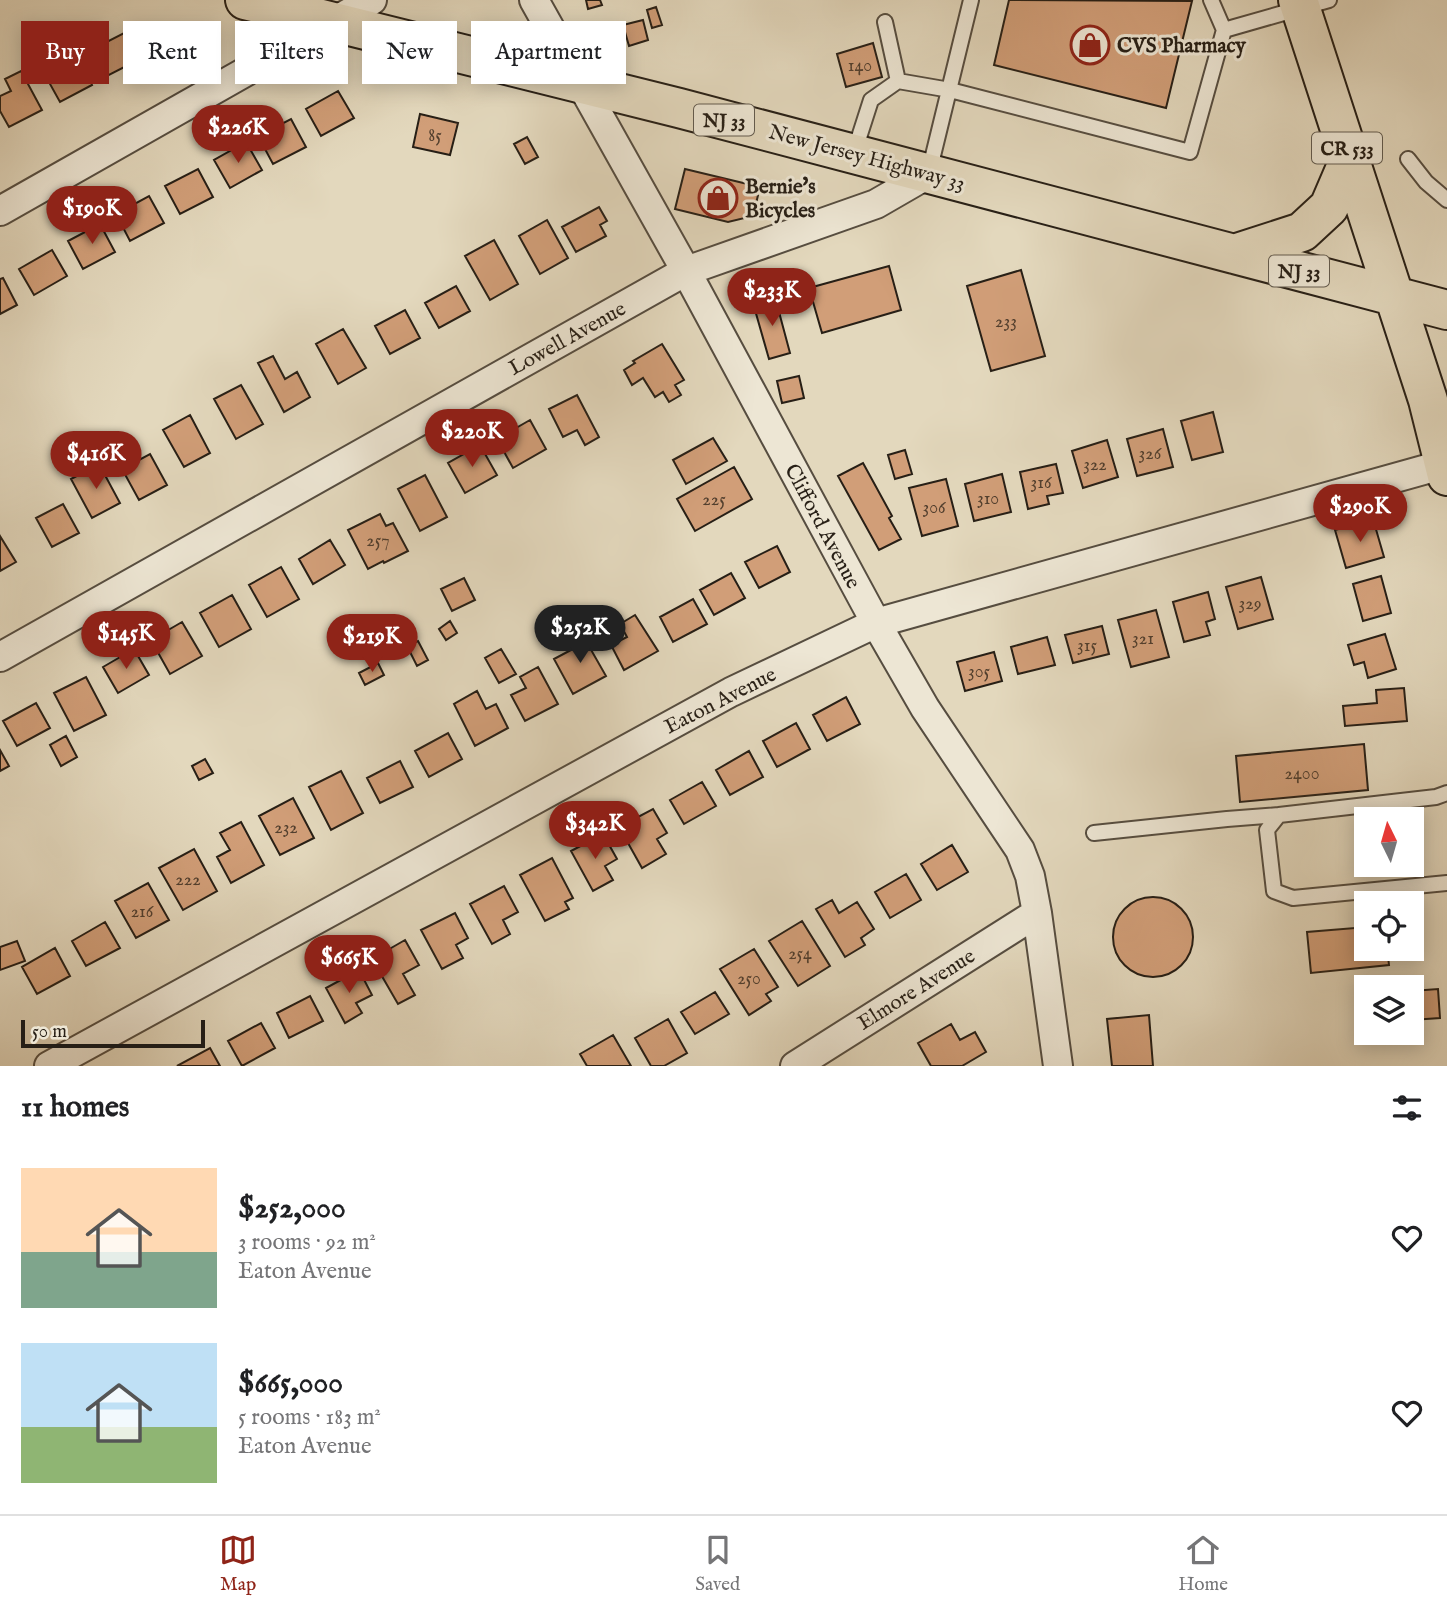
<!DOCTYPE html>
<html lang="en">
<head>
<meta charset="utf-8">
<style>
  :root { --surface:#fff; --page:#f6f6f6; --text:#202124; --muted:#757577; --line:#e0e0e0; --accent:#8f2418 }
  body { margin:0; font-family:"IM FELL English",serif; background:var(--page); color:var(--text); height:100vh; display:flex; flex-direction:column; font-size:26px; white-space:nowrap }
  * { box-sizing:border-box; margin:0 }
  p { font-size:23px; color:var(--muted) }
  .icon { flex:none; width:38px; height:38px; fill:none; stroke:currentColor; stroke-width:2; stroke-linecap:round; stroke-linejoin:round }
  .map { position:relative; height:1066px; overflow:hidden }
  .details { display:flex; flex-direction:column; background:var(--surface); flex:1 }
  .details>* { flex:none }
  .guide { position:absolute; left:21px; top:21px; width:700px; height:63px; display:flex; gap:14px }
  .needle { width:46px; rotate:355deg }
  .fabs { position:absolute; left:1354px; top:807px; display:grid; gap:14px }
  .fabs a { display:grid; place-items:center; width:70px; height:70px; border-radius:0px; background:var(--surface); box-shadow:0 4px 18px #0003; font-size:35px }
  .scale { position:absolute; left:21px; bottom:18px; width:184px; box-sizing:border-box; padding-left:7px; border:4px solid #271f16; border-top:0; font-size:19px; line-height:24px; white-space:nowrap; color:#271f16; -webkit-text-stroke:5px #ede6d4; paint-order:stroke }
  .price { position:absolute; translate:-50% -60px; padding:0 16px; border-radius:24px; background:var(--accent); color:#fff; font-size:23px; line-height:46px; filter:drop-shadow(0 2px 4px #0008) }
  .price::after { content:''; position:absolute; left:50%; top:42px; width:21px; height:16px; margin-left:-10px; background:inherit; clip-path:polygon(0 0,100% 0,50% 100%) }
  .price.active { background:#222; color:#fff }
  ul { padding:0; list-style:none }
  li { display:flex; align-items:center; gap:21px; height:175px; padding:0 21px }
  li span { display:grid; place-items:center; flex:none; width:196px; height:140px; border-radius:0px; color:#555 }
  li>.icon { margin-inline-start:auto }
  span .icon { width:84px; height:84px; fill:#fffc; stroke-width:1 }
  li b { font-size:30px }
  h2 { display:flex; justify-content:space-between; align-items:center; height:84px; padding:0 21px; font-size:30px }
  .chip { padding:0 24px; border-radius:0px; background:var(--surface); box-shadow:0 4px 18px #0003; font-size:24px; line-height:63px }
  .chip.active { background:var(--accent); color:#fff }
  .tabs { display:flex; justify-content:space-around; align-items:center; height:98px; border-top:2px solid var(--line); background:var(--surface); font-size:19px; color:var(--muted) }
  .tabs a { display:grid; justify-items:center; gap:4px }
  .tabs .active { color:var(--accent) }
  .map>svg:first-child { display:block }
</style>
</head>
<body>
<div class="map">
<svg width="1447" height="1066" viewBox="0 0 1447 1066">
  <rect width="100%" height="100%" fill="#e3d8bd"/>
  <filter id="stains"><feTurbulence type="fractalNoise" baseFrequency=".00286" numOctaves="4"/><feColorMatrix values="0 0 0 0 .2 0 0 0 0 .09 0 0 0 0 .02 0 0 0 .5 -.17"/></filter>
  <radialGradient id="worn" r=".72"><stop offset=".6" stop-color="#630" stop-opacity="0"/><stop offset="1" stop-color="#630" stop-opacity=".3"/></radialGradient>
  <path fill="#d19e78" stroke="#271f16" stroke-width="2" d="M586,0H600L602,5L588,9Z
    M1009,0L1192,1L1166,108L994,65Z
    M656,7L662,25L652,28L647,10Z
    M643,20L648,40L629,46L623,25Z
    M126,32L140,59L107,76L93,49Z
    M873,43L882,77L846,87L837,54Z
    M77,58L92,85L60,102L45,75Z
    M21,71L42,110L9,127L0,111V96L11,91L5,79Z
    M338,91L354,118L321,136L306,109Z
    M420,114L458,123L450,155L413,147Z
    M291,119L306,147L273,164L258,136Z
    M527,137L538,157L525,164L514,144Z
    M246,142L262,170L230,188L214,160Z
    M198,169L213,197L180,214L165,186Z
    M685,169L760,187L753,216L728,222L675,209Z
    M149,196L164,223L130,241L116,214Z
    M599,207L607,221L600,225L606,236L576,252L562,227Z
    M547,220L568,258L540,274L519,236Z
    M100,224L115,252L83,269L68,241Z
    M494,240L518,284L490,300L465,256Z
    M52,250L67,276L34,295L19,269Z
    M889,266L901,310L822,333L809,288Z
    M1021,270L1045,356L991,371L967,286Z
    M3,278L17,305L0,314V279Z
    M456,286L470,311L439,328L425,303Z
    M775,297L790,353L769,359L753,303Z
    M405,310L420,338L390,354L375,326Z
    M343,329L366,368L338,384L316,344Z
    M662,344L684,380L675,385L681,395L669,402L663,392L655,397L643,378L632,385L624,370L635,363L633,361Z
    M273,356L285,379L297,372L310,397L284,412L258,363Z
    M799,376L804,398L782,403L777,381Z
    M241,385L263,424L236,439L214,399Z
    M577,395L599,437L585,445L577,430L563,437L549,409Z
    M1213,412L1223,452L1192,460L1181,421Z
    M190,415L210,453L184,467L163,430Z
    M530,420L546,449L513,468L497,439Z
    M1163,429L1173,467L1137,476L1127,439Z
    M713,438L727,461L686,484L673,460Z
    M1107,440L1118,477L1083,488L1072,451Z
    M480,445L497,475L465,493L448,463Z
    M905,450L912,474L895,479L888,455Z
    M150,454L167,485L139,500L122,469Z
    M863,463L892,516L889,518L901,539L879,550L838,476Z
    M99,464L120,503L92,518L71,479Z
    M1056,464L1063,493L1047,496L1049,504L1028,509L1020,472Z
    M734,467L752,499L695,531L677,499Z
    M1002,474L1011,512L974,521L965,484Z
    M425,475L447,517L420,531L398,489Z
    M946,479L958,526L922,536L909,488Z
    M63,504L79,533L52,547L36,518Z
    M380,514L386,526L393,523L408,551L384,563L383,561L368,569L348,530Z
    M1373,519L1384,557L1346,568L1335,530Z
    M0,536L16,562L0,571Z
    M330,540L345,565L313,584L299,559Z
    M777,546L790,572L759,588L745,562Z
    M281,567L299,599L267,617L249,585Z
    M731,573L745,598L714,615L700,590Z
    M1381,576L1391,613L1363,621L1353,584Z
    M1261,577L1273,619L1238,629L1226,587Z
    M464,578L475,600L452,611L441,589Z
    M1208,592L1215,619L1206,622L1210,635L1184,642L1173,602Z
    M232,595L251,629L219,647L200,613Z
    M693,599L707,624L673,642L660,617Z
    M1156,610L1169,657L1131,667L1118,620Z
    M635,615L658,651L624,670L611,645L627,637L620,624Z
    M450,621L457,633L446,640L439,629Z
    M182,622L202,656L170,674L151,640Z
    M1102,626L1109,654L1073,663L1065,635Z
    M582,634L606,676L573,694L554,659L571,650L567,642Z
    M1385,634L1396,669L1368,678L1364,662L1354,665L1348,645Z
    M1047,637L1055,665L1018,674L1011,647Z
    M418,641L428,660L417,666L407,646Z
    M134,649L149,675L118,693L103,667Z
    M501,649L516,674L499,683L485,658Z
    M994,652L1002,681L965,691L957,662Z
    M378,663L384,675L365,685L359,673Z
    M538,667L558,704L525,721L511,695L526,688L520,677Z
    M86,677L106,715L74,731L54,693Z
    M1404,688L1407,721L1345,726L1343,706L1377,703L1376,690Z
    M477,691L486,709L496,704L508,728L475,746L454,704Z
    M846,697L860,724L827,741L813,715Z
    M36,703L50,728L17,746L3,721Z
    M796,723L810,749L777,767L763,741Z
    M448,733L462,759L429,777L415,751Z
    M66,736L77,757L61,766L50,745Z
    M1364,744L1368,790L1240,802L1236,756Z
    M0,750L9,766L0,771Z
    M749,751L763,777L730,795L716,770Z
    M205,759L213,773L199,780L192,766Z
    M400,761L413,787L380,803L367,778Z
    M341,771L363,813L331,830L309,787Z
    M702,782L716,806L684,824L670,800Z
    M293,798L314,838L280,855L259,816Z
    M653,809L667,833L657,839L666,854L642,868L619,827Z
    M241,822L264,865L231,883L217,857L230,850L220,833Z
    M603,834L617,859L605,866L613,880L593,891L571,851Z
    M952,845L968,872L937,890L921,864Z
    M194,849L217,891L183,910L159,868Z
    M552,858L573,898L565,902L569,909L545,921L520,875Z
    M906,874L921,900L890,918L875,892Z
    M148,883L169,920L136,938L115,901Z
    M504,886L518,912L503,920L510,934L492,944L470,904Z
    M1113 937a40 40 0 1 1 80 0a40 40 0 1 1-80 0Z
    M832,900L839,913L857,902L874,929L861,938L865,945L845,957L816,909Z
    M455,913L468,938L456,945L463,958L442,969L421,930Z
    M802,921L830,966L798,986L769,941Z
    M105,922L120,948L86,966L72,941Z
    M1367,927V948H1387L1389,965L1311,973L1307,932Z
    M405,940L419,965L403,974L415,995L398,1004L372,959Z
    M17,941L25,961L0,970V947Z
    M55,948L70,976L37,994L22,967Z
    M754,949L778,987L766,994L771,1001L749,1015L720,969Z
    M359,970L372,995L356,1003L362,1013L345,1023L326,988Z
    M1438,989L1440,1018L1412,1020V991Z
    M715,992L729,1014L695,1034L681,1012Z
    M310,996L323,1021L289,1038L277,1013Z
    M1149,1015L1153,1066H1112L1107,1019Z
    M668,1019L687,1053L664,1066H651L635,1038Z
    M261,1023L275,1048L242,1066L228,1041Z
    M951,1024L960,1040L975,1032L986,1052L962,1066H931L918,1043Z
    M613,1035L631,1066H587L580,1054Z
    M210,1048L220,1066H177Z"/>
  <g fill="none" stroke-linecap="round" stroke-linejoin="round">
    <defs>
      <path id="service" d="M885,22L898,81
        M1224,30L1329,0
        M854,153L871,100L898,81L950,90L1190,152L1224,30L1211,0
        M1408,159L1426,182L1447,200
        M929,172L971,0
        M1447,793L1436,797L1279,815L1267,830L1274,891L1293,898L1447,883
        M1094,833L1227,819L1279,815"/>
      <path id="minor" d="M534,0L686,271L876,623L925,708L1020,850L1030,876L1037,913L1058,1066
        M0,211L372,0
        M0,657L686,271L876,204L928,174
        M49,1066L731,692L876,623L1445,464
        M795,1066L1037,913"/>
      <path id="primary" d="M245,0L679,108L1447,310
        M1298,0L1428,400L1447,476
        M1234,254L1302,232L1329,207L1350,158"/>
    </defs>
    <use href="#service" stroke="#564d40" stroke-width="18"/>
    <use href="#minor" stroke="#564d40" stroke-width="32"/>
    <use href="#primary" stroke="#271f16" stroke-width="42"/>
    <use href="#service" stroke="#ede6d4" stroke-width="14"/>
    <use href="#minor" stroke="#ede6d4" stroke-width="28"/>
    <use href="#primary" stroke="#e3d8bd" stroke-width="38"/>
  </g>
  <defs>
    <symbol id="shop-ring" viewBox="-11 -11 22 22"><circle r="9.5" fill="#ede6d4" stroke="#8f2418" stroke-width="1.5"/><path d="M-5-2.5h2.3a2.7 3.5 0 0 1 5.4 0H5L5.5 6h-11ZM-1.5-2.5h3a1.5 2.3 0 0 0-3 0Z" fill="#8f2418"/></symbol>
  </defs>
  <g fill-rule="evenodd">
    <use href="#shop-ring" x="1068" y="23" width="44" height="44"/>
    <use href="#shop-ring" x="696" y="176" width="44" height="44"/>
  </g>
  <g text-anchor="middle" stroke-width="6" stroke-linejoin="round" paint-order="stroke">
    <g font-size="18" fill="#523f2e">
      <text x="860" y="71">140</text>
      <text x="435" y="141">85</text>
      <text x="1006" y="327">233</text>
      <text x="1150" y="459">326</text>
      <text x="1095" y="470">322</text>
      <text x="1041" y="488">316</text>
      <text x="988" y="504">310</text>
      <text x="714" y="505">225</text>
      <text x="934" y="513">306</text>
      <text x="378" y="546">257</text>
      <text x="1250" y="609">329</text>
      <text x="1143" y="644">321</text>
      <text x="1087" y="651">315</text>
      <text x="979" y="677">305</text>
      <text x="1302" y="779">2400</text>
      <text x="286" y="833">232</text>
      <text x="188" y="885">222</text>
      <text x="142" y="917">216</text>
      <text x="800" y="959">254</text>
      <text x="749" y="984">250</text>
    </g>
    <g fill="#ede6d4" stroke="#625b4f" stroke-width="2">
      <rect x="694" y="104.5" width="60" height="31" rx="5"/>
      <rect x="1312" y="132.5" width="70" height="31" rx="5"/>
      <rect x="1269" y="255.5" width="60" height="31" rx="5"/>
    </g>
    <g font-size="19" font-weight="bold" fill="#271f16">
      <text x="724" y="127">NJ 33</text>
      <text x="1347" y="155">CR 533</text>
      <text x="1299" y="278">NJ 33</text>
    </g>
    <g font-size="21" font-weight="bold" fill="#271f16" stroke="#ede6d4" text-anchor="start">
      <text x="1117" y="52">CVS Pharmacy</text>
      <text x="745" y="193">Bernie's<tspan x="745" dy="24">Bicycles</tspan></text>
    </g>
    <g font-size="21" fill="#271f16" stroke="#ede6d4">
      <text transform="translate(867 157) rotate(15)" y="7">New Jersey Highway 33</text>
      <text transform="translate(567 338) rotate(-29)" y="7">Lowell Avenue</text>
      <text transform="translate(823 526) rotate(62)" y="7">Clifford Avenue</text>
      <text transform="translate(720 700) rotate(-27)" y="7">Eaton Avenue</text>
      <text transform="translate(916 989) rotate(-32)" y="7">Elmore Avenue</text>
    </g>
  </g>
  <rect width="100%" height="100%" filter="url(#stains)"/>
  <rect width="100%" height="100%" fill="url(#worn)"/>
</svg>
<div class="fabs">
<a><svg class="needle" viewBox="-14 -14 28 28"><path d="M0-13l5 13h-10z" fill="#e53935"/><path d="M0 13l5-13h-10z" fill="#757577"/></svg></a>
<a><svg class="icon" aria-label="locate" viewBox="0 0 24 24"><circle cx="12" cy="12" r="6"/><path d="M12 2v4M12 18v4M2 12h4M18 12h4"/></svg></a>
<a><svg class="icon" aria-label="layers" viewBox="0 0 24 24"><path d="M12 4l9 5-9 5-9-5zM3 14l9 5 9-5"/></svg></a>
</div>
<div class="scale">50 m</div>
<b class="price" style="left:238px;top:165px">$226K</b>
<b class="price" style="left:92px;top:246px">$190K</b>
<b class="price" style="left:772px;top:328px">$233K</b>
<b class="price" style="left:472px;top:469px">$220K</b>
<b class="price" style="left:96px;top:491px">$416K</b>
<b class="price" style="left:1360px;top:544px">$290K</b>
<b class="price active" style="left:580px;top:665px">$252K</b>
<b class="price" style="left:126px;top:671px">$145K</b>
<b class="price" style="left:372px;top:674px">$219K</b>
<b class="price" style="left:595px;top:861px">$342K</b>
<b class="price" style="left:349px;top:995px">$665K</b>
<div class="guide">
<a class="chip active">Buy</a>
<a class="chip">Rent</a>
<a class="chip">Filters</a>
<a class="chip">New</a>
<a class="chip">Apartment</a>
</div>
</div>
<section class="details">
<h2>11 homes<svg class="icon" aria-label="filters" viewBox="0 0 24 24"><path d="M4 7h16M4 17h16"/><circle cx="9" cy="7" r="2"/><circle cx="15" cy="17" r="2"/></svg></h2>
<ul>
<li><span style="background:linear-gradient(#ffd9b3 60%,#7fa58c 0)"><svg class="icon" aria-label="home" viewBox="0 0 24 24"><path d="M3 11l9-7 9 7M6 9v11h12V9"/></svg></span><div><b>$252,000</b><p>3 rooms · 92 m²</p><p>Eaton Avenue</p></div><svg class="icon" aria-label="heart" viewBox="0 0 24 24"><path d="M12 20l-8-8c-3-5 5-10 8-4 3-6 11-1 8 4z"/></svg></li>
<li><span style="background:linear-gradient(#bfe0f5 60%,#8fb573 0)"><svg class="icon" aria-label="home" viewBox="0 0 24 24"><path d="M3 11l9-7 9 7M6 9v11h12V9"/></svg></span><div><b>$665,000</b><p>5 rooms · 183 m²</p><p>Eaton Avenue</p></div><svg class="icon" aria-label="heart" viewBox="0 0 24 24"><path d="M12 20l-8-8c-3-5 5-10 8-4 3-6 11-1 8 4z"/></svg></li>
</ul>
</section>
<nav class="tabs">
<a class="active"><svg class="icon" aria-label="map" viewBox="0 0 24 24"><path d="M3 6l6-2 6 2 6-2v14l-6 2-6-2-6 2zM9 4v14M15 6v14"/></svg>Map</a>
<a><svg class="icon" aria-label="saved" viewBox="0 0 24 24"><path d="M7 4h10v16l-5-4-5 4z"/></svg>Saved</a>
<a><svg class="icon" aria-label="home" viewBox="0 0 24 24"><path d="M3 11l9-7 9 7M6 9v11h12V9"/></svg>Home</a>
</nav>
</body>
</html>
